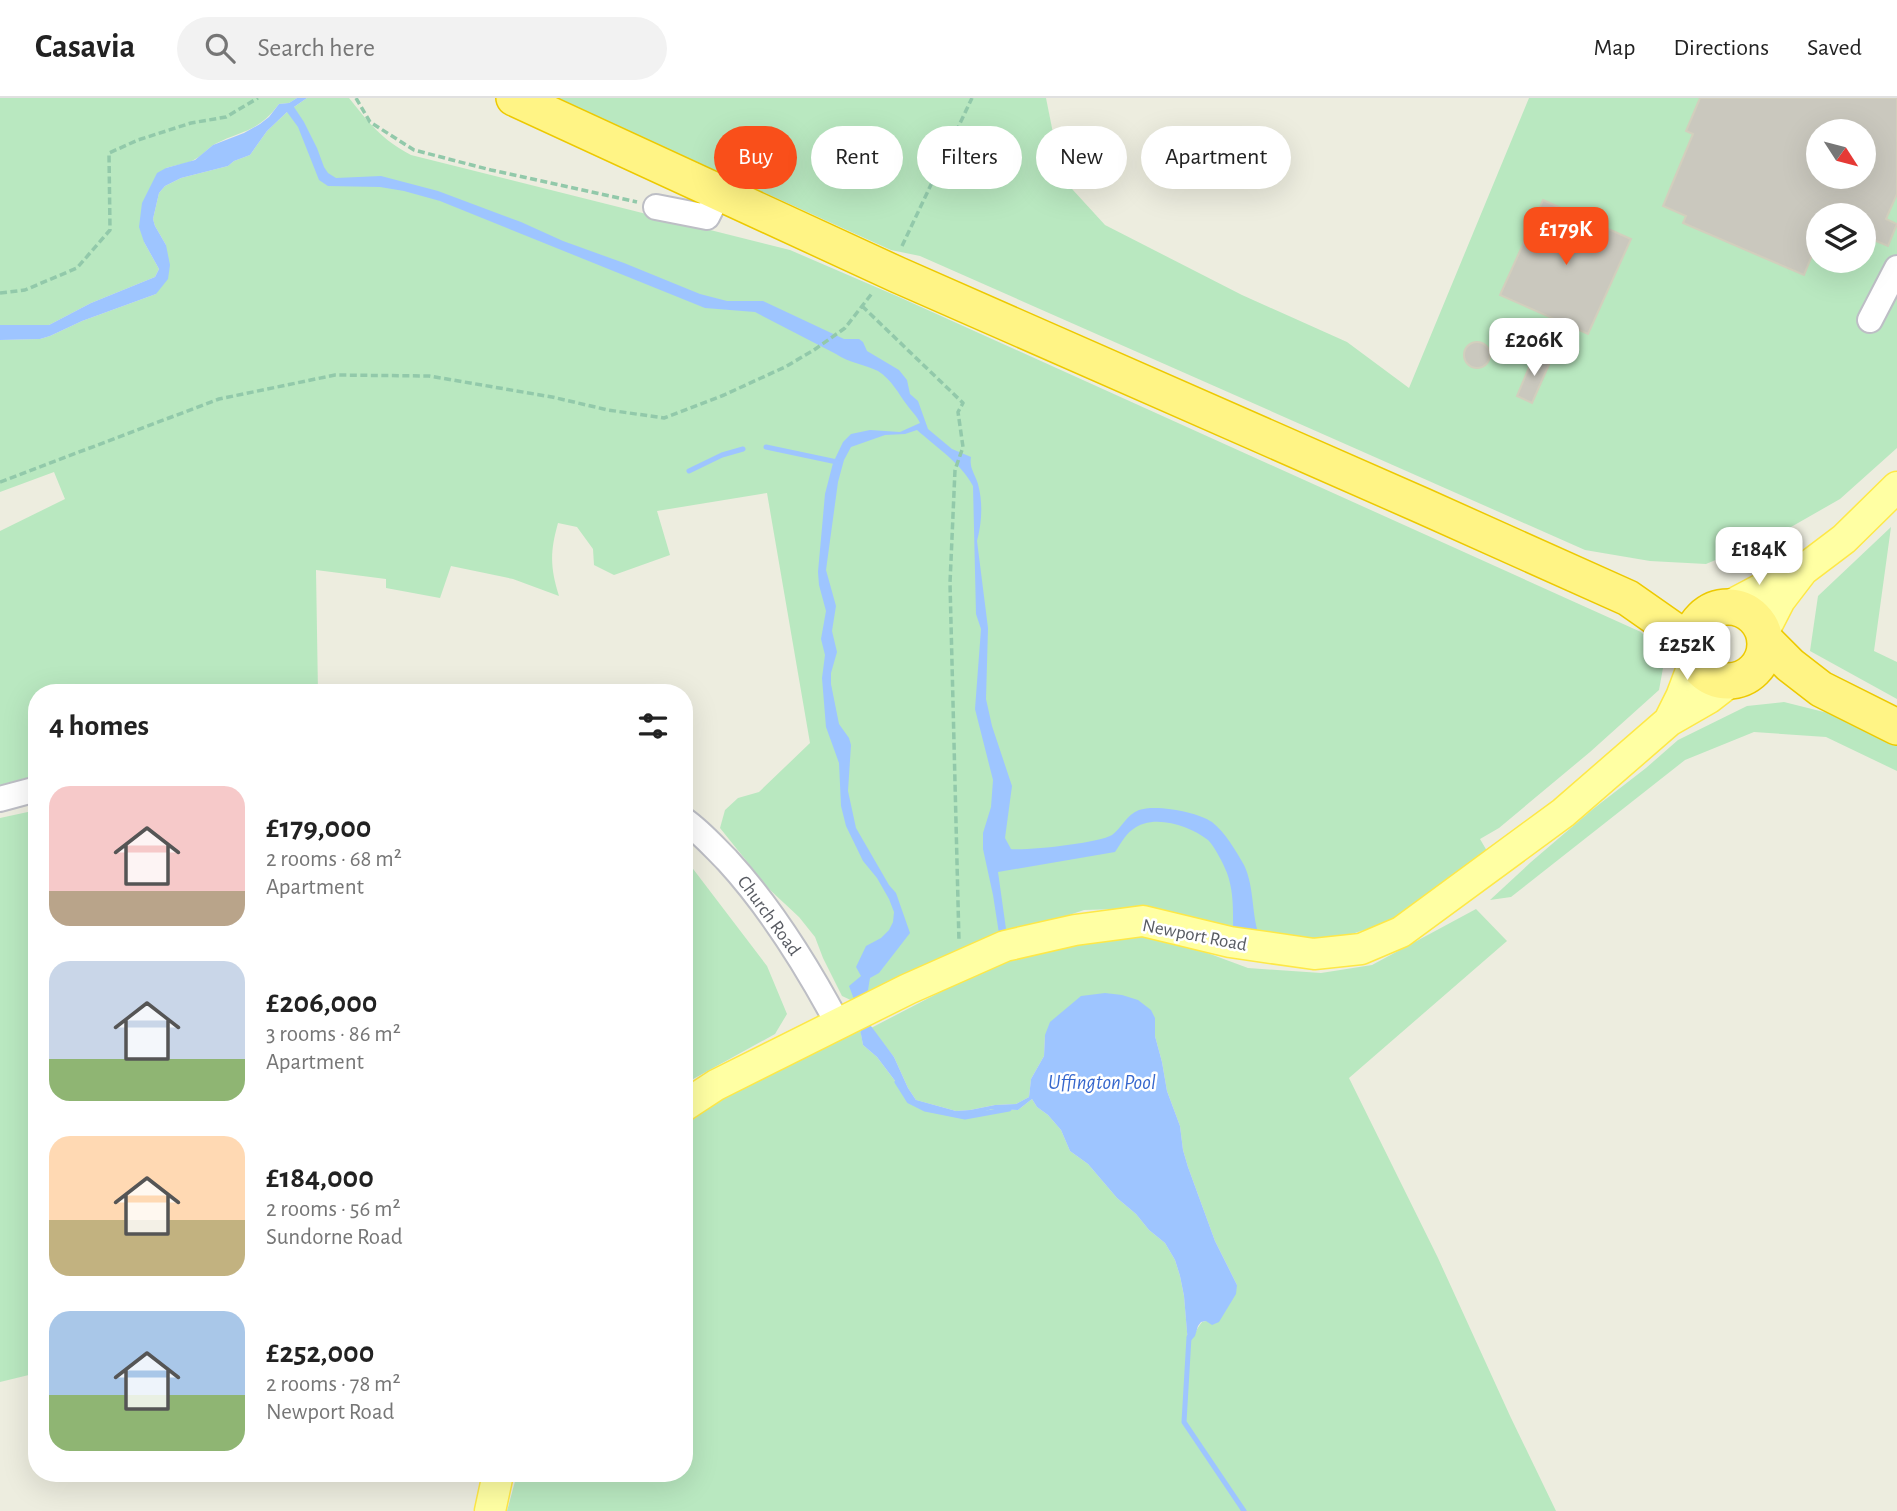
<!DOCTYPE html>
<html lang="en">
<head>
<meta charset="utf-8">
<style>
  :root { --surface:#fff; --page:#f2f2f2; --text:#222; --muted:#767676; --line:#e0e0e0; --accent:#f94f1a }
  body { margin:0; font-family:"Alegreya Sans",sans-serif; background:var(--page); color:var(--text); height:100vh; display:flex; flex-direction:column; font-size:26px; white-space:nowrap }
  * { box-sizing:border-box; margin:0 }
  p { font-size:23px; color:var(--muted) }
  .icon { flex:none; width:38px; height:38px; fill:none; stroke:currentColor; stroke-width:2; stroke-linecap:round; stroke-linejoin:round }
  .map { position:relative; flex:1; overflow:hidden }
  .side { position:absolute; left:28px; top:586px; width:665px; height:798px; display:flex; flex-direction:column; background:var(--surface); border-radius:28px; box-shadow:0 7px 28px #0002 }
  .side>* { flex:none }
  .banner { position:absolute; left:714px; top:28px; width:665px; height:63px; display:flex; gap:14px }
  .needle { width:46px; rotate:126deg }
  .tools { position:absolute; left:1806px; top:21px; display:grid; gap:14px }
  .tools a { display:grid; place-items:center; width:70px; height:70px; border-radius:50%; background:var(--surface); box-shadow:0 7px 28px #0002; font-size:35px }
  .price { position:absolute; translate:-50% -60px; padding:0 16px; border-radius:14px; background:#fff; color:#222; font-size:23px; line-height:46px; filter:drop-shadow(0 2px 4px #0008) }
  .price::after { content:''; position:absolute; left:50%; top:42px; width:21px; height:16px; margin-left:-10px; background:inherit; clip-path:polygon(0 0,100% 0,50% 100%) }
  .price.selected { background:var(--accent); color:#fff }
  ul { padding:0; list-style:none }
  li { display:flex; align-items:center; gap:21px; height:175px; padding:0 21px }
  li span { display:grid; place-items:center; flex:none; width:196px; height:140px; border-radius:21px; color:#555 }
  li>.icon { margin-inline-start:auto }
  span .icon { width:84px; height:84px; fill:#fffc; stroke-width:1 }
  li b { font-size:30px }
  h2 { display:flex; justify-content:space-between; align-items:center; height:84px; padding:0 21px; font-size:30px }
  .pill { padding:0 24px; border-radius:32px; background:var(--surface); box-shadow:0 7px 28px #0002; font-size:24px; line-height:63px }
  .pill.selected { background:var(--accent); color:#fff }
  header { display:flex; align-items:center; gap:42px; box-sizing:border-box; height:98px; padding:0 35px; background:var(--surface); border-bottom:2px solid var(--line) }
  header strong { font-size:33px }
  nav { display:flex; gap:38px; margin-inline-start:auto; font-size:24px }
  .search { width:490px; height:63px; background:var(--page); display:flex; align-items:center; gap:18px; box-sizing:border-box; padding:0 24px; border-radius:38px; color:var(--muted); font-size:26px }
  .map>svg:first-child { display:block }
</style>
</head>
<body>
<header>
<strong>Casavia</strong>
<div class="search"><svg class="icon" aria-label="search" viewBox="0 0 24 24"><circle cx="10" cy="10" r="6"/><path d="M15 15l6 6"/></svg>Search here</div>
<nav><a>Map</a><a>Directions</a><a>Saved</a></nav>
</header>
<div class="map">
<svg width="1897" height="1413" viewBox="0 0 1897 1413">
  <rect width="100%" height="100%" fill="#ededdf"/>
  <path fill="#b9e8c0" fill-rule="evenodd" d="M0,0H297L289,5L279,6C257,35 244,31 215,46C208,50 204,56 197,60C189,66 175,67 166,70L144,144L159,171L155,179L91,205L49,227H0Z
    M307,0H349C370,26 381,41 411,57L790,152L899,199L1641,534L1665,559L1659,592L1590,654L1499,730L1480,741L1487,753L1393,823L1339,840L1299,846L1150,810L1084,812L1007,838L855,904L842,898L823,860L815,839L799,819L769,791L720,730L725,712L738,700L759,694L810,645L767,395L657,413L670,457L614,477L594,467L593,451L577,429L558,425C550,454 550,469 559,498L513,481L451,468L440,500L386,490V481L316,472L318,595H37V677L0,687V433L65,401L54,374L0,394V242L40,241L50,238L82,223L156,196L166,147L155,128L153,121L159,95L165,88L181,80L228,68L234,63L250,57L267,33L287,14Z
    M556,0H1046L1062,80L1105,127L1242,197L1347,244L1409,290L1529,0H1897V350L1840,401L1784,433L1706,466L1650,463L1585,452L920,158L891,152ZM1818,33H1864V79H1818ZM1818,117H1864V163H1818Z
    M1891,429L1874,553L1897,564V601L1810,553L1818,498Z
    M1784,604L1828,615L1897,648V673L1826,639L1754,634L1685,662L1511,799L1490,802L1531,764L1593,711L1646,670L1678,642L1747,608Z
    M37,712V1275L0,1284V720Z
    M684,759L767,868L787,916L775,936L684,986Z
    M1476,811L1507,843L1349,980L1438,1160L1511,1320L1556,1413H507L517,1376H684V1011L860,929L863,947L877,959L908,1000L971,1018L992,1011L1018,1012L1032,1001L1037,1009L1048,1017L1061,1032L1070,1053L1088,1066L1117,1100L1136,1116L1149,1132L1165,1145L1175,1162L1180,1178L1184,1198L1188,1245C1195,1238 1196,1231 1202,1224L1206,1223L1237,1187L1215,1143L1188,1069L1183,1052L1180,1028L1167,993L1162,964L1155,938V920L1045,937L1044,958L1031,981L1029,999L1016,1006L995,1007L970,1012L956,1013L916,1002L908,990L894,959L871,930L948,890L1018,858L1079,837L1148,833L1248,870L1321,875L1372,867Z"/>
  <path fill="#9ec5ff" d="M297,0H307L294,9L304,24L317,50L324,69L328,75L336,80L381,78L438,93L521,124L563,143L624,165L700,196L727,203H763L844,241H859L863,244L867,253L899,272L907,282L910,296L918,303L928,331L952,351L971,359C969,370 975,376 978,386C983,405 982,424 977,443L988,530L986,601L992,628L1012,688L1005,740L1011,751C1026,753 1099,745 1112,737C1122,730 1126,717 1139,712C1156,706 1198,714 1212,724C1225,734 1236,753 1244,767C1255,790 1251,818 1260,840L1233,834C1233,814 1234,794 1227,775C1223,765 1215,749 1208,742C1189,727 1152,715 1132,732C1125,737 1120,747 1115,754L998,774L1007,838L1000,842L993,797L983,751V735L991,709L993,682L975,611L981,531L976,516L973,388C961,365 936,349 917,332L905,336L885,337L851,349L844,362L838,384L826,472L836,508L832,533L837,554L831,575V586L839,626L849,640L851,647L848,693L856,730L889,787L896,795L910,835L879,875L870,880L868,892L864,901L868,924L894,959L908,990L916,1002L956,1013L970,1012L995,1007L1016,1006L1029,999L1031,981L1044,958L1045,937L1050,924L1081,898L1105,895L1122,897L1138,902L1151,912L1155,920V938L1162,964L1167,993L1180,1028L1183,1052L1188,1069L1215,1143L1237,1187L1236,1196L1219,1224L1212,1227L1206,1223L1201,1224L1198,1228L1195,1238L1188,1246L1184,1198L1180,1178L1175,1162L1165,1145L1149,1132L1136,1116L1117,1100L1088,1066L1070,1053L1061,1032L1048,1017L1037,1009L1032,1001L1018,1012L992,1011L971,1018L923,1010L908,1000L877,959L863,947L855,904L849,888L861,878L856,869L866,848L881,840L889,832L893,824L894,814L889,801L877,780L863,763L846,728L841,708L839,665L826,629L822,580L825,557L821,541L826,513L819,487L818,474L825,396L833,365L843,344L851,336L870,332L900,334L920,325C917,318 912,314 907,307C898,295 892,282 878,273C864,266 849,265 836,256L755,214L705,210L440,103L404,93L380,89L328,88L319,82L298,29L287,14L267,33L250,57L234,63L228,68L181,80L165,88L159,95L153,121L155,128L166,147L170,167L168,181L156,196L82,223L50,238L40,241L0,242V227H49L91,205L155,179L159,171L144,144L139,129L142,105L157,75L166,70L195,62L213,47L244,35L260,26L269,19L279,6L289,5Z"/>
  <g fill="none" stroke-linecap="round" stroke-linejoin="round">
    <path stroke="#9ec5ff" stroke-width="5" d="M766,349L837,364
      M689,373L722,357L743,351
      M897,984L909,1003L925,1011L965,1019L1009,1011
      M1189,1239L1184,1324L1244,1413"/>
  </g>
  <path fill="#cac8be" stroke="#d2cfbd" stroke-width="2" fill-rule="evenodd" d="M1700,0H1897V96L1886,121L1897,126L1888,148L1864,138V117H1818V143L1804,177L1683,125L1686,118L1663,108L1693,36L1686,33ZM1818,33H1864V79H1818Z
    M1543,102L1631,141L1588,236L1500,197Z
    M1464 257a13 13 0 1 1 26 0a13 13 0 1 1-26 0Z
    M1535,255L1551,262L1532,305L1517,298Z"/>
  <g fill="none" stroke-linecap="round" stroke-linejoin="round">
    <defs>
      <path id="minor" d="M656,109L707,119L719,95
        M1870,222L1897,170
        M0,701L37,691
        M684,722C701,734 713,748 727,762C772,811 807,868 838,926"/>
      <path id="major" d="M1727,509L1782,480L1800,473
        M1763,535L1780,502L1803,472L1844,441L1897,389
        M1669,623L1681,599L1695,562
        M684,1008L716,987L908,891L1005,848L1075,832L1143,823L1230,844L1314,856L1361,851L1401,834L1563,715L1669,623L1709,600L1731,583
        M490,1413L498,1376"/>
      <path id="highway" d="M514,0L898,177L1423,408L1628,500L1678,535L1691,548
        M1691 546a37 37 0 1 1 74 0a37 37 0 1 1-74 0Z
        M1765,542L1790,567L1821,591L1897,629"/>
    </defs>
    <use href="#minor" stroke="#bdbec5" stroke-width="28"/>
    <use href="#major" stroke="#fee847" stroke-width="33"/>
    <use href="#highway" stroke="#edc900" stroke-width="38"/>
    <path stroke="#92c9aa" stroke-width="3.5" stroke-dasharray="7 3.5" stroke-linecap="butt" d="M356,0L370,24L414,52L491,72L637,104
      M902,148L972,0
      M0,195L25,192L77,170L110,132L109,55L138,42L191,25L226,19L258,0
      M862,208L963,305L958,314L963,349L955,372L950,485L959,844
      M0,384L219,301L335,277L429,278L552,299L608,312L664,320L724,297L785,269L814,252L845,230L873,194"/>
    <use href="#minor" stroke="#fff" stroke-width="24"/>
    <use href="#major" stroke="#ffffa3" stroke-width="30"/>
    <use href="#highway" stroke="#fff485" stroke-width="35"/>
  </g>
  <g text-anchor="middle" stroke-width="5" stroke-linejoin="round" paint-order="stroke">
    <g font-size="19" fill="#585b62" stroke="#fff">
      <text transform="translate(770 817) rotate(54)" y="7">Church Road</text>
      <text transform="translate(1195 836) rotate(11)" y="7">Newport Road</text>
    </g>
    <g font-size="21" font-style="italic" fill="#3667cd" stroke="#fff">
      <text x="1102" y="991">Uffington Pool</text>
    </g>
  </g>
</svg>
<div class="tools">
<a><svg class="needle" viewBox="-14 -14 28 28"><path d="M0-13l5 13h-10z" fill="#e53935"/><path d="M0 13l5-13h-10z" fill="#767676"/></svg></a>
<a><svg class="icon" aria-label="layers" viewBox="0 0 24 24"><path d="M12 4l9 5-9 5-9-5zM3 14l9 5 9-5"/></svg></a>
</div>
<b class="price selected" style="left:1566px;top:169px">£179K</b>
<b class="price" style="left:1534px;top:280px">£206K</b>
<b class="price" style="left:1759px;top:489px">£184K</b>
<b class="price" style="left:1687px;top:584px">£252K</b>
<div class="banner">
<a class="pill selected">Buy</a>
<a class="pill">Rent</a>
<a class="pill">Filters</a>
<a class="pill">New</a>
<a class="pill">Apartment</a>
</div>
<section class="side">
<h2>4 homes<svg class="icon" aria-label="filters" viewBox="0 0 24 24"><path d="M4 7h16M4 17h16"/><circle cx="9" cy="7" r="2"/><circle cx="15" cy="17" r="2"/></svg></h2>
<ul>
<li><span style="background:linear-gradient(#f6c9c9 75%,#b9a48a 0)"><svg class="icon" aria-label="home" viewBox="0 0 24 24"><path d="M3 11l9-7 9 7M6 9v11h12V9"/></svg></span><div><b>£179,000</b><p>2 rooms · 68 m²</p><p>Apartment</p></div></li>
<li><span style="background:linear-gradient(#c9d6e8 70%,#8fb573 0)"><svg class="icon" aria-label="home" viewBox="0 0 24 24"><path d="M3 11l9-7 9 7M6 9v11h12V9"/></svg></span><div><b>£206,000</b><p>3 rooms · 86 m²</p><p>Apartment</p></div></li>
<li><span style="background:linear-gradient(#ffd9b3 60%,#c2b280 0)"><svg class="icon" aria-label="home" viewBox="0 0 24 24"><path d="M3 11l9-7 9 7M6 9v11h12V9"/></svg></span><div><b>£184,000</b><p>2 rooms · 56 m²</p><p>Sundorne Road</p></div></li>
<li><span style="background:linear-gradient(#a9c7e8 60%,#8fb573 0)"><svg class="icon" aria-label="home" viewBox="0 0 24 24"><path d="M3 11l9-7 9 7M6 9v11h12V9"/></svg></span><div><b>£252,000</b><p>2 rooms · 78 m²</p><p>Newport Road</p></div></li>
</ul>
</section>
</div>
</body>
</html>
